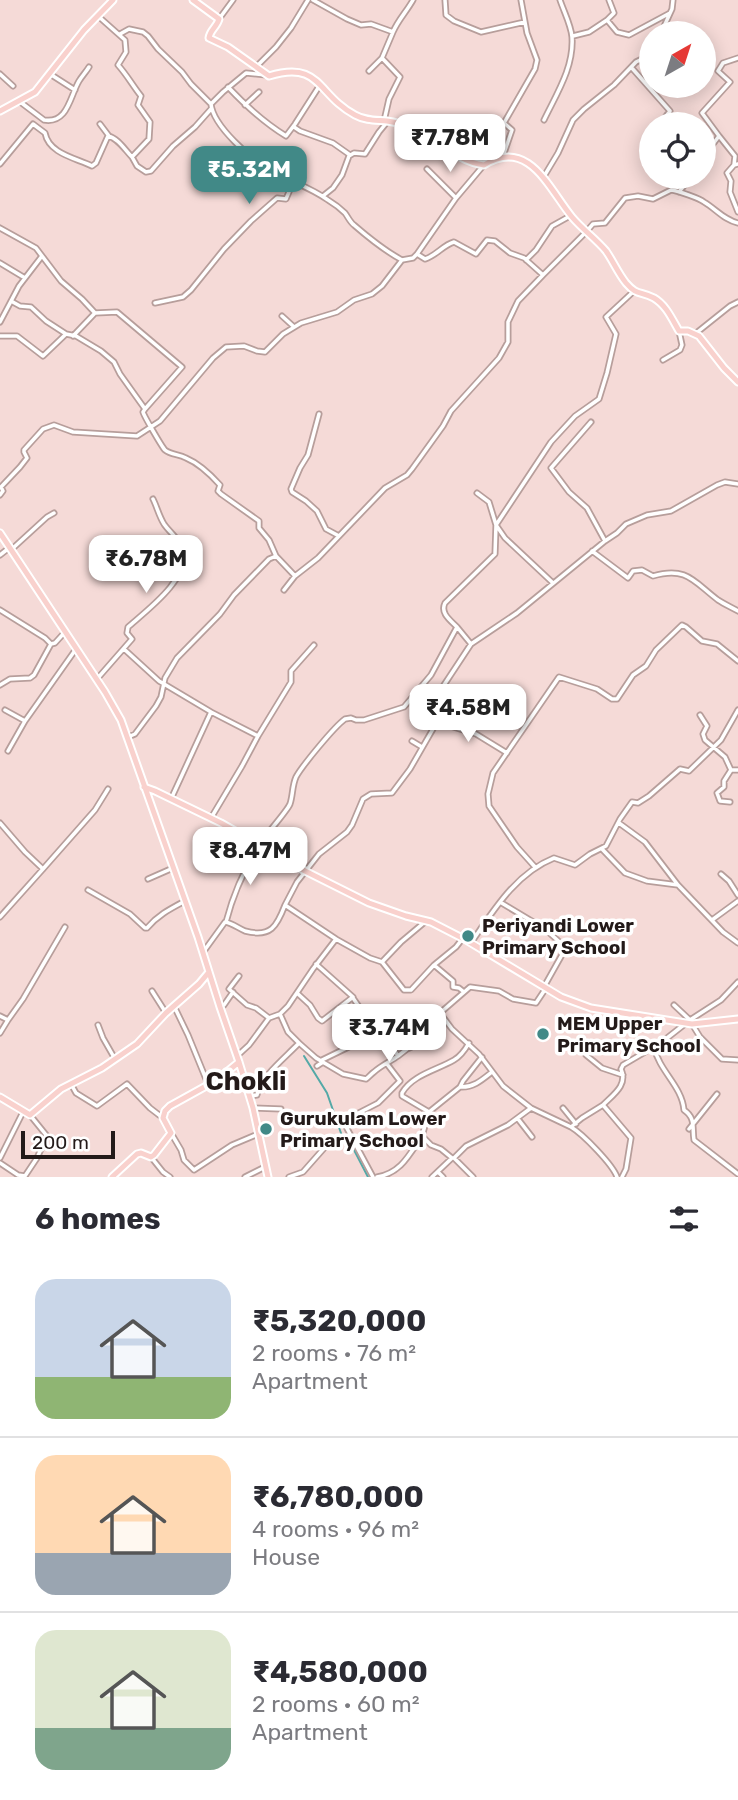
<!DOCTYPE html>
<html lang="en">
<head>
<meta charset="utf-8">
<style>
  :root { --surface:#fff; --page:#f7f7f7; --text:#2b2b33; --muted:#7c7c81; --line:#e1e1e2; --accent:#418987 }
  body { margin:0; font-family:Rubik,sans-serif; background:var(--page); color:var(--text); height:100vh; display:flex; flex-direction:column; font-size:26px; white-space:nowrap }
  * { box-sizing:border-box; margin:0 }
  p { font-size:23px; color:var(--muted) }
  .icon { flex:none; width:38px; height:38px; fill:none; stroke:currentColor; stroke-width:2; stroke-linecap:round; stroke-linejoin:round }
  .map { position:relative; height:1177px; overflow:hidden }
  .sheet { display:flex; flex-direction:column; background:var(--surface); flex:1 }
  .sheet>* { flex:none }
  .needle { width:46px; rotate:39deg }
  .fabs { position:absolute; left:639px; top:21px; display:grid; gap:14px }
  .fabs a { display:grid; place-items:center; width:77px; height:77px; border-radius:50%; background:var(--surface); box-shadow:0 4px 18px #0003; font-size:35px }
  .scale { position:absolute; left:21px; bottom:18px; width:94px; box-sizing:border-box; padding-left:7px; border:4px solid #231a19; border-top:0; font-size:19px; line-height:24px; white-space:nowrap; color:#231a19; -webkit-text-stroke:5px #fff; paint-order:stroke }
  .price { position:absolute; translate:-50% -60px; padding:0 16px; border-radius:14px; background:#fff; color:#222; font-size:23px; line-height:46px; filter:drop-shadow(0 2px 4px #0008) }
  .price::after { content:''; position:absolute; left:50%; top:42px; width:21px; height:16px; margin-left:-10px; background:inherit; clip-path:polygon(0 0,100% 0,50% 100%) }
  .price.selected { background:var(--accent); color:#fff }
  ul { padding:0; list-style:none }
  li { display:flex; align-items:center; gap:21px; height:175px; padding:0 35px }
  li+li { border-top:2px solid var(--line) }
  li span { display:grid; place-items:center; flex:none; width:196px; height:140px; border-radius:21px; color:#555 }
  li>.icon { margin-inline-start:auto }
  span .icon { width:84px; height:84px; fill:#fffc; stroke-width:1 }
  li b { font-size:30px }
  h2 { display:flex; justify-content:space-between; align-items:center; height:84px; padding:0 35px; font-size:30px }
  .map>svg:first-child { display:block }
</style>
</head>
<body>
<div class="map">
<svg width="738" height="1177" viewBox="0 0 738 1177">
  <rect width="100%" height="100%" fill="#f5dad7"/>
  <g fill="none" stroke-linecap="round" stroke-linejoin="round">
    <path stroke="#54a9a7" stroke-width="2" d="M304,1056L327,1093L342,1136L353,1148L368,1177"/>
    <defs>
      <path id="minor" d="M313,0L347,19L361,25L371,24L393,32L382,58L400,77L389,99L384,121
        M445,0L446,15L454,21L481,32L525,22
        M219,19L233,0
        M607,20L614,13L609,0
        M393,32C398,20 407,11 413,0
        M661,33L672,9L673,0
        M120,34L129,29L143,32L148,36L158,49L182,72L191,84L211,104
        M573,36L589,32L607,20L617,32L629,35L670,13
        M256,67L276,47L291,28L308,0
        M631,67L670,111L660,124
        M369,71L382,58
        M0,74L13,86
        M50,74L75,90
        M266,75L246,73L223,92L211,104C213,126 252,160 270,170C289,181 310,187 328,200C333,203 340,208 345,213C348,217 350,222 354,225C369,238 385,251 402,260L413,258L417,254L425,259C436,256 443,245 454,242L476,254L487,240L495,241L510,253L524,258L543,275L518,301L508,322V342L499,358L451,411L443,426L412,469L407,475L385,488L318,558L295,576L276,556
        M228,87C246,106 263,122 286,136L295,124L320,85
        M19,101L44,120C68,124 70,96 79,81C82,76 86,72 89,67
        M245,105L259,92
        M544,120C557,93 574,67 572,37C571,25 564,12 560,0
        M100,124L109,136
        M294,127L300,131L333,143L350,155
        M719,136L735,156L734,165
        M649,139L651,137
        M503,156L512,130L504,123L535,69L537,60L527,33L521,0
        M704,156L719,136L702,113L730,82L718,71L723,63L738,58
        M132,157L137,166L146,172L151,171L173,146L195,127L211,109
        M0,164L33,124L45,133C49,154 76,158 92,166L96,163L108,136C118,138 125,150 132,157L149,139L150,122L138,105L141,96C133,86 127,75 118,65L126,52L125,40L98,16
        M738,164L734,165L727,173L731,181L730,192L738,212
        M427,169L456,198
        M543,178L558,153L573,120L584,109L614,85L636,62L648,56L651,51
        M679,192L691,177
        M323,196L333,188L342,175L349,156L354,153L365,154L379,132L388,121
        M0,228L36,248L61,281L82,299L95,313L117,312L182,367L145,409L143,412C144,416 162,447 165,450C171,455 179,454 186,458C198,463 211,475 220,485L218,491L221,494L259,521V528L269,540L276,556L269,559L234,595L220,614L177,658L165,678L161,697L156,706L135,734L128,737
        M586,232L593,224L605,223L625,198L638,196L653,199L671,190C678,191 699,198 704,202C716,209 724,220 738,223
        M417,254L456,198L483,166
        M526,260L536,250L552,226L570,216
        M0,263L25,278
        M543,275L586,232
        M11,301L20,306L31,307L46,321L66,334
        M155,303L183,297L191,290L224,249L251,221L277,198L286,199L294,180
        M282,316L293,326
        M0,322L19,286L42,256
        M695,334L730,306L738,302
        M0,336H17L43,356L66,334L76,336L101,351L114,362L120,374L145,409
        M73,336L95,313
        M663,360L680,350L682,345L679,331
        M319,414L308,455L300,468L291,489L292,492L306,501L317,511L326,529L339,536
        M591,422L551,468L569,492L587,508L605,541L617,533L626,524L647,515L671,511L717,485L725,482L738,484
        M477,493L489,502L496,525L505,538L553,583
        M0,495L3,491L1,487L20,467L27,458L24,452V450L43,429L54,425L73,432L137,436L160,421L213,358L226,347L244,346L257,351L265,352L283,334L301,323L337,312L354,300L372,294L382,286L402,260
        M12,549L47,517L54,513
        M592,551L628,578L633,571L642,570L653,576C687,566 694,582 718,600C724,604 731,607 738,611
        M0,555L9,548
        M284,590L295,576
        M0,610L45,638L51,644L55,643L65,632
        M457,627L471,644
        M124,649L159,681L211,712
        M97,679L132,639L127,633L128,627C146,611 191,578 183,550C180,539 170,533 164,524C159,516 157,507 153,499
        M0,685L10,679L30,678L34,675L51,644
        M5,710L25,721
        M700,715L707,726L703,734L705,740L725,757L731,770H738
        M437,722L476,734L507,753
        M412,741L422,747
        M8,751L25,721L76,649
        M171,799L211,712L258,736
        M730,802L720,801L717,793L724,787V781L731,770
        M211,818L242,766L258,736L291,682V671L314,645
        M0,823L25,852L43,869L95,810L108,789
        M619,823L645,842L678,885
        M602,849L625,873L647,881L678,885L723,932L738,943
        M535,867L517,847L489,806L488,794L493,773L559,677L597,689L612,699H617L633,675L646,666L656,650L682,625L686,627L702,641L717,644L738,661
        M721,874L729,881L738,895
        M148,879L173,868
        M88,890L130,914L145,928H147C158,915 170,909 185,901
        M500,902L545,929L564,946L563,953L545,985L544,991L536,1003L513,999L499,991L470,987L440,1013L452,1029L479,1054L503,1086L531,1108L571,1127L582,1118L603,1105
        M0,917L43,869
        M712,920L738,901
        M226,922C234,891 246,865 264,838C270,830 287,811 290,804C293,795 292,786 296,777C302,766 334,727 345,719L351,718L356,720H364L404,707L431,675L457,627C450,620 440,613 445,603L495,554L496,525L551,442L575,416L599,399L607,373L616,334L606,317L634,291
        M463,938L456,947L434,965L453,981V987L459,988L464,992
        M336,939L370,958L382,962L401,942L426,921
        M471,943C493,911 516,873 554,858L575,865L590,854L606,846L620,819L632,802L638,803L649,796L680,769L689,771L721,740L738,710
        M204,951L225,922C232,923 238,928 245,931C271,938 277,926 285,905
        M382,962L404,990H411L434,965
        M239,976L229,989L247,1005L256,1008L269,1018
        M152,991L166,1013
        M297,993L310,1005L318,1018L322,1021L353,997L316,964
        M353,998L366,1017L372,1014L398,1056L407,1049L418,1044L445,1020
        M674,1005L690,1020
        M174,1006L188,1035L208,1084
        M220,1007L224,1005L233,992
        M280,1014L288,1032L299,1043
        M0,1016L8,1020L0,1033
        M8,1020L23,999L65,927
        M692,1024L700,1037L722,1059L738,1060
        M98,1025L103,1038L115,1059
        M654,1047C659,1071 682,1086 684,1110C696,1118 692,1128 694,1140L738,1174
        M586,1055L602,1068L623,1075
        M237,1056L249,1045L269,1018L280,1014L288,1006L313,969L336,939L285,905L297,882L319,854L347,832L352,825L363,799L371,794L392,793L410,769L437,722L438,699L442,688L471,644L517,613L605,541
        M322,1060L365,1039L381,1027
        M317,1066L323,1062
        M71,1084L76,1093L97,1106L127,1084L150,1108L163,1118
        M460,1087C473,1088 482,1080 492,1072
        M249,1096L257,1095C260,1077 286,1057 299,1043L316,1058L343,1074L366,1079C369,1077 371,1074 374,1072C380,1066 391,1061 398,1056
        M253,1108L281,1109
        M563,1108L576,1124
        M429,1112L402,1096V1093C412,1075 437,1070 454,1060C461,1056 465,1050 469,1043
        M518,1119L532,1137
        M571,1127C583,1134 613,1165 617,1177
        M689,1129L717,1094
        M171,1133L181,1150L184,1160L194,1170L232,1145L258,1134
        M151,1157L163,1172L170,1177
        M0,1158L23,1112
        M454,1158H452L441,1149L431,1145L422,1136L429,1112L460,1087L463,1081L482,1057
        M0,1163L18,1175L25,1176L37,1158L47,1136L30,1115
        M438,1172L443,1177
        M245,1177L265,1167
        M289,1177L303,1172L326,1146L334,1140
        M373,1177L343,1121L378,1103L400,1081L387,1064
        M377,1177C401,1173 409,1155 422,1136
        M432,1177L452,1158
        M473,1177L454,1158L466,1146L508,1125L531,1108
        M622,1177L626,1169L631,1138L603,1105C614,1094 628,1085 621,1069L623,1065L662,1042L690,1020L721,1000L738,982"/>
      <path id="major" d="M193,0L219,19C217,27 210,30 209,38L228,47L269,76C321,60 317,95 355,115C366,121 376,120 387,121C395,122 405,125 413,128C439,138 454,161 484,165C529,137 549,189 572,217C582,229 596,239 606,251C613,261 618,273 626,283C637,296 641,291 654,298C666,305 672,319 679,331H688L699,336L724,368L738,382
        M0,111L35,92L84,30L113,0
        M0,533L105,692L121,720L198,937L220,1007L239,1062L253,1108L268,1177
        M144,787L155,791L221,823L305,871L369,903L406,916L431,922L466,940L561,997L591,1008L692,1024L738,1019
        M0,1097L30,1115L61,1089L102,1068L137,1044L166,1013L199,984L209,972
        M112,1177L137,1154L141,1153L151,1157L154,1155L171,1133L163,1118L165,1111L170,1106L217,1080L239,1062"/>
    </defs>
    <use href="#minor" stroke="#b79e9b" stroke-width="7"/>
    <use href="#major" stroke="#fff" stroke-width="9"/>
    <use href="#minor" stroke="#fff" stroke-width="3.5"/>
    <use href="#major" stroke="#f9d1cd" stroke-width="5"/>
  </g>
  <g fill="#418987" stroke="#fff" stroke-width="2.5">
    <circle cx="468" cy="936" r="7"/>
    <circle cx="543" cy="1034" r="7"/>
    <circle cx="266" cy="1129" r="7"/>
  </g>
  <g text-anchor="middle" stroke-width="7" stroke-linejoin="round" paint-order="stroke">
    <g font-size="19" font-weight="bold" fill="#231a19" stroke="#fff" text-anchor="start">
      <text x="482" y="932">Periyandi Lower<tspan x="482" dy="22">Primary School</tspan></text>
      <text x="557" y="1030">MEM Upper<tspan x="557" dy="22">Primary School</tspan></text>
      <text x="280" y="1125">Gurukulam Lower<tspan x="280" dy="22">Primary School</tspan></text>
    </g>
    <g font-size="26" font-weight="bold" fill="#231a19" stroke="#fff">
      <text x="246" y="1090">Chokli</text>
    </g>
  </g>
</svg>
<div class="fabs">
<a><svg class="needle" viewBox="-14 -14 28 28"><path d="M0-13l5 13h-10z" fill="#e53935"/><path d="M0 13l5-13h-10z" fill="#7c7c81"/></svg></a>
<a><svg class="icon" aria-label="locate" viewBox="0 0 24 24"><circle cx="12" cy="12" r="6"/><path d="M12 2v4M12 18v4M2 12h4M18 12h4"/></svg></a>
</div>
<div class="scale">200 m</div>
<b class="price" style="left:450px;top:174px">₹7.78M</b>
<b class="price selected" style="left:249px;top:206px">₹5.32M</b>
<b class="price" style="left:146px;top:595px">₹6.78M</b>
<b class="price" style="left:468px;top:744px">₹4.58M</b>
<b class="price" style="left:250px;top:887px">₹8.47M</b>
<b class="price" style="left:389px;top:1064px">₹3.74M</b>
</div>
<section class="sheet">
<h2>6 homes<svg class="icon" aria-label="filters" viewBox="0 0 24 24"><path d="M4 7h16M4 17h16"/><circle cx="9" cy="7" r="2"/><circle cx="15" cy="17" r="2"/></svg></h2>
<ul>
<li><span style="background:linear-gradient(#c9d6e8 70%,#8fb573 0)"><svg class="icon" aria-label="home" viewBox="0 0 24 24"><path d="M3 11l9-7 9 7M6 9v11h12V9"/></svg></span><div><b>₹5,320,000</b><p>2 rooms · 76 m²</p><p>Apartment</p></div></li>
<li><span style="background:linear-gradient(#ffd9b3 70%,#9aa5b1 0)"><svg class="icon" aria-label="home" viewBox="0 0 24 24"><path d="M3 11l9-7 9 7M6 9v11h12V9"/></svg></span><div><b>₹6,780,000</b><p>4 rooms · 96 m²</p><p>House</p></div></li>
<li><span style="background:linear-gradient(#dfe7d0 70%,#7fa58c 0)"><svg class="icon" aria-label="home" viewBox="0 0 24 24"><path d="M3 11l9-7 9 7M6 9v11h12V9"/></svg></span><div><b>₹4,580,000</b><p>2 rooms · 60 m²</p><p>Apartment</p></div></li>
</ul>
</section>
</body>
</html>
